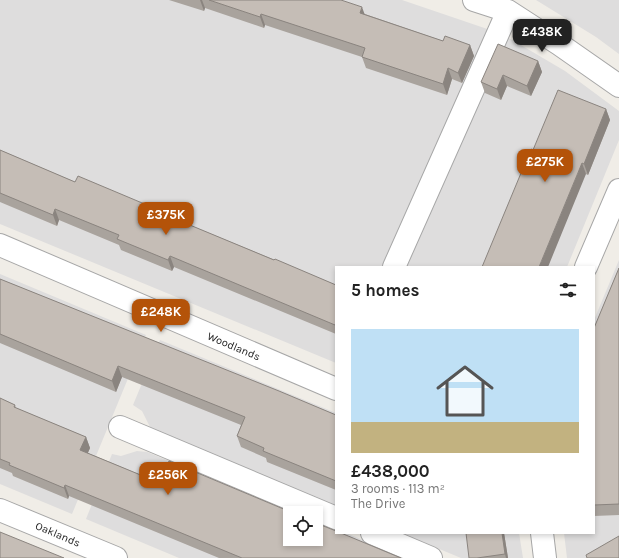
<!DOCTYPE html>
<html lang="en">
<head>
<meta charset="utf-8">
<style>
  :root { --surface:#fff; --page:#f2f2f2; --text:#222; --muted:#767676; --line:#e0e0e0; --accent:#b45309 }
  body { margin:0; font-family:Karla,sans-serif; background:var(--page); color:var(--text); height:100vh; display:flex; flex-direction:column; font-size:15px; white-space:nowrap }
  * { box-sizing:border-box; margin:0 }
  p { font-size:13px; color:var(--muted) }
  .icon { flex:none; width:22px; height:22px; fill:none; stroke:currentColor; stroke-width:2; stroke-linecap:round; stroke-linejoin:round }
  .map { position:relative; flex:1; overflow:hidden }
  .drawer { position:absolute; left:335px; top:266px; width:260px; height:268px; display:flex; flex-direction:column; background:var(--surface); border-radius:0px; box-shadow:0 2px 6px #0003 }
  .drawer>* { flex:none }
  .buttons { position:absolute; left:283px; top:506px; display:grid; gap:8px }
  .buttons a { display:grid; place-items:center; width:40px; height:40px; border-radius:0px; background:var(--surface); box-shadow:0 2px 6px #0003; font-size:20px }
  .price { position:absolute; translate:-50% -34px; padding:0 9px; border-radius:8px; background:var(--accent); color:#fff; font-size:13px; line-height:26px; filter:drop-shadow(0 1px 2px #0008) }
  .price::after { content:''; position:absolute; left:50%; top:24px; width:12px; height:9px; margin-left:-6px; background:inherit; clip-path:polygon(0 0,100% 0,50% 100%) }
  .price.on { background:#222; color:#fff }
  ul { padding:0; list-style:none }
  li { display:grid; align-content:center; gap:8px; height:212px; padding:0 16px }
  li+li { border-top:1px solid var(--line) }
  li span { display:grid; place-items:center; height:124px; border-radius:0px; color:#555 }
  li>.icon { margin-inline-start:auto }
  span .icon { width:72px; height:72px; fill:#fffc; stroke-width:1 }
  li b { font-size:17px }
  h2 { display:flex; justify-content:space-between; align-items:center; height:48px; padding:0 16px; font-size:17px }
  .map>svg:first-child { display:block }
</style>
</head>
<body>
<div class="map">
<svg width="619" height="558" viewBox="0 0 619 558">
  <rect width="100%" height="100%" fill="#f0ede7"/>
  <path fill="#dedddd" d="M0,0H402L502,34L565,71L619,111V140L567,267H336V363L0,224Z
    M536,0H619V54L596,37Z
    M619,260V558H567L564,533H594V320Z
    M0,274L146,335L72,514L0,484Z
    M160,340L336,413V507L155,432L150,427L142,411L133,405Z
    M137,451L147,452L297,513H290V539H316V521L336,529V533H346L407,558H179L86,519L112,454L121,456Z
    M401,533H519L523,558H461Z"/>
  <g fill="none" stroke-linecap="round" stroke-linejoin="round">
    <defs>
      <path id="minor" d="M474,0L508,11L559,44L619,86
        M0,245L336,389
        M394,267L508,11
        M586,267L619,190
        M120,427L336,518
        M0,510L116,558
        M372,533L431,558
        M542,533L545,558"/>
    </defs>
    <use href="#minor" stroke="#a7a7a7" stroke-width="24"/>
    <use href="#minor" stroke="#fff" stroke-width="22"/>
  </g>
  <path fill="#a9a39d" d="M169,0H341L365,14L443,41L470,45L474,56L462,83L452,79L447,95L366,68L362,57L265,25L264,28L205,8L204,11Z
    M538,61L542,72L531,96L507,86L501,100L485,93L481,82Z
    M606,109L610,120L588,175L533,150Z
    M0,150L75,182L185,221L187,224L336,285V334L174,267L172,271L121,250L119,245L59,220L57,226L0,202Z
    M619,268V515L594,516V328Z
    M0,279L336,415V490L267,462L266,458L241,447L237,436L241,425L122,377L116,392L0,343Z
    M0,398L15,405L16,408L86,437L90,448L88,453L160,483L401,558H219L69,496L68,499L13,476L12,473L0,468Z
    M504,533L508,558H469Z"/>
  <path fill="#8a847f" d="M200,0H202L205,8L204,11Z
    M362,7L366,18L360,13Z
    M261,14L265,25L264,28L260,17Z
    M470,45L474,56L462,83L458,73Z
    M538,61L542,72L531,96L527,86Z
    M448,68L452,79L447,95L443,84Z
    M503,75L507,86L501,100L497,89Z
    M606,109L610,120L588,175L584,164Z
    M582,163L586,174L548,267H539Z
    M55,209L59,220L57,226L53,215Z
    M170,256L174,267L172,271L168,260Z
    M118,366L122,377L116,392L112,381Z
    M86,437L90,448L84,461L80,450Z
    M65,485L69,496L68,499L64,488Z
    M502,533H504L508,558H506L505,554Z"/>
  <path fill="#c5bdb6" stroke="#8a847f" d="M209,0H341L362,7L360,13L443,41L445,36L470,45L458,73L448,68L443,84L362,57L365,48L261,14L260,17Z
    M498,44L538,61L527,86L503,75L497,89L481,82Z
    M558,90L606,109L584,164L582,163L539,267H482L531,149L533,150Z
    M0,150L75,182L78,176L185,221V223L274,260L275,259L336,285V323L335,325L170,256L168,260L117,239L119,235L55,209L53,215L0,193Z
    M619,268V504L594,505V328Z
    M0,279L279,391L336,415V481L263,451L264,448L237,436L245,417L118,366L112,381L0,334Z
    M0,398L15,405L14,407L86,437L80,450L160,483L169,461L293,513H290V539H316V523L336,531V533H341L401,558H242L65,485L64,488L9,465L10,463L0,459Z
    M0,532L64,558H0Z
    M466,533H502L505,554L477,558H469Z
    M619,536V558H587L586,555Z"/>
  <g text-anchor="middle" stroke-width="3.5" stroke-linejoin="round" paint-order="stroke">
    <g font-size="11" fill="#202020" stroke="#fff">
      <text transform="translate(234 346) rotate(23)" y="4">Woodlands</text>
      <text transform="translate(58 534) rotate(23)" y="4">Oaklands</text>
    </g>
  </g>
</svg>
<div class="buttons">
<a><svg class="icon" aria-label="locate" viewBox="0 0 24 24"><circle cx="12" cy="12" r="6"/><path d="M12 2v4M12 18v4M2 12h4M18 12h4"/></svg></a>
</div>
<b class="price on" style="left:542px;top:53px">£438K</b>
<b class="price" style="left:545px;top:183px">£275K</b>
<b class="price" style="left:166px;top:236px">£375K</b>
<b class="price" style="left:161px;top:333px">£248K</b>
<b class="price" style="left:168px;top:496px">£256K</b>
<section class="drawer">
<h2>5 homes<svg class="icon" aria-label="filters" viewBox="0 0 24 24"><path d="M4 7h16M4 17h16"/><circle cx="9" cy="7" r="2"/><circle cx="15" cy="17" r="2"/></svg></h2>
<ul>
<li><span style="background:linear-gradient(#bfe0f5 75%,#c2b280 0)"><svg class="icon" aria-label="home" viewBox="0 0 24 24"><path d="M3 11l9-7 9 7M6 9v11h12V9"/></svg></span><div><b>£438,000</b><p>3 rooms · 113 m²</p><p>The Drive</p></div></li>
</ul>
</section>
</div>
</body>
</html>
